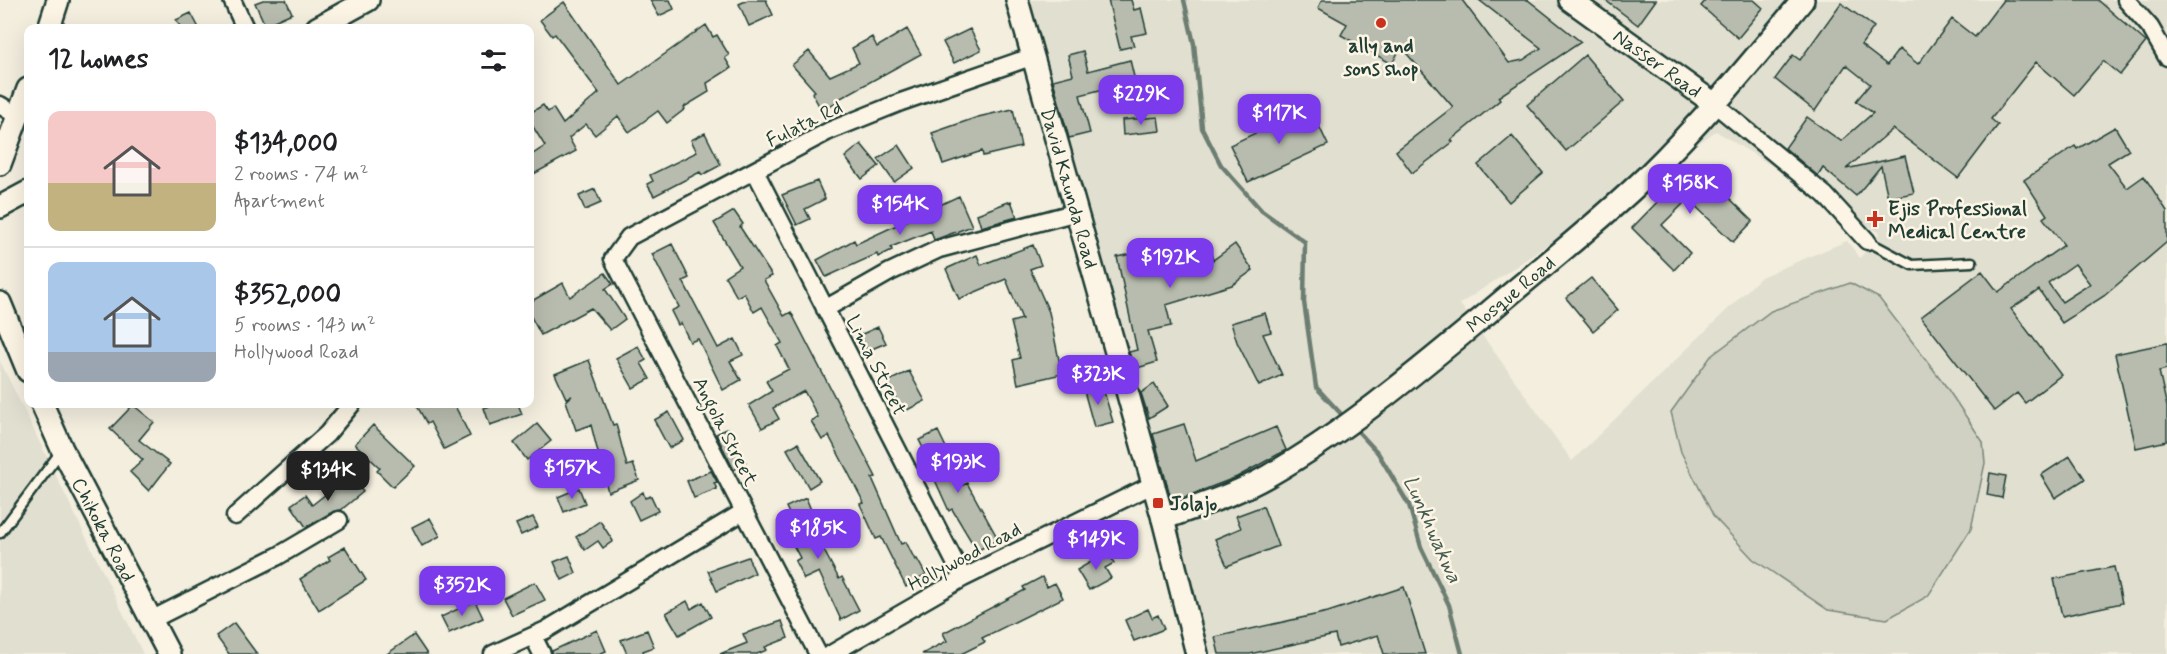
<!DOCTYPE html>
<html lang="en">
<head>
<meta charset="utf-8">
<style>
  :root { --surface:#fff; --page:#f6f6f6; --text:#202124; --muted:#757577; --line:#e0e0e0; --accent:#7c3aed }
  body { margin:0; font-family:Mynerve,sans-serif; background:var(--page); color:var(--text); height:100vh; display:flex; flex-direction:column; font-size:22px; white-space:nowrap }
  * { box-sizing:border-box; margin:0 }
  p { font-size:20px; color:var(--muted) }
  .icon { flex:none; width:33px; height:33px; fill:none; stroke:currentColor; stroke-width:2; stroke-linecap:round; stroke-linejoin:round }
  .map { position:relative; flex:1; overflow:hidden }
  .side { position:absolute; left:24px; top:24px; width:510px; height:384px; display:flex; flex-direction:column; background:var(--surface); border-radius:12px; box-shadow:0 6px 24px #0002 }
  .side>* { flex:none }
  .price { position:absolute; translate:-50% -51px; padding:0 14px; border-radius:12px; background:var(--accent); color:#fff; font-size:20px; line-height:39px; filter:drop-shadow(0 2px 3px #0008) }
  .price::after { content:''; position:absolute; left:50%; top:36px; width:18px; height:14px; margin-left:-9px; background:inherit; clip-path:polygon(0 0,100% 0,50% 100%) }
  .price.selected { background:#222; color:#fff }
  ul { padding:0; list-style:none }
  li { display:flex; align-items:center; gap:18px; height:150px; padding:0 24px }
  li+li { border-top:2px solid var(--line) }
  li span { display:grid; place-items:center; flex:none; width:168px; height:120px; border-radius:12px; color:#555 }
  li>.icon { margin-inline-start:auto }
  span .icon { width:72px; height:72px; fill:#fffc; stroke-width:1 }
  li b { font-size:26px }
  h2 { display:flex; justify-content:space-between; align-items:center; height:72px; padding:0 24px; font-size:26px }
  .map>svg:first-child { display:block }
</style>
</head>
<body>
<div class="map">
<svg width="2167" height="654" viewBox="0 0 2167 654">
  <rect width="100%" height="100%" fill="#f3eede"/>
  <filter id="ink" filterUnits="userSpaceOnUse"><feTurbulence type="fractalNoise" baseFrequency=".0167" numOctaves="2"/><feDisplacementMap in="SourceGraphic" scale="12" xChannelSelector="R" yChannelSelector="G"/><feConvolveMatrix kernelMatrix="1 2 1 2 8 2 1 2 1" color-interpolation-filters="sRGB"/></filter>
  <g filter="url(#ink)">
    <path fill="#e1dfd0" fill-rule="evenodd" d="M1020,0H2167V654H1189ZM1716,131L1880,233L1860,258L1847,241L1761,277L1572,461L1460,304Z
      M0,361L143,654H0Z"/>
    <path fill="#d0d1c2" stroke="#78877b" stroke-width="1.5" d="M1850,283L1879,298L1943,382L1983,442L1985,463L1971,529L1928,596L1887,619L1828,610L1753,559L1714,517L1681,452L1671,412L1711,356L1771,311Z"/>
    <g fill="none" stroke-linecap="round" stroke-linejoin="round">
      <path stroke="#6c7d72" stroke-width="4.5" d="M1184,0L1194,44L1202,128L1221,165L1262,211L1305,242L1304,302L1316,387L1343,416
        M1354,427L1378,453L1409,505L1421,547L1449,605L1462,654"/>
    </g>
    <path fill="#b8bcae" stroke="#1f3d34" stroke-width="1.5" fill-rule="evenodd" d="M263,0H286L292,13L265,25L255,3Z
      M650,0H670L674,9L659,16Z
      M748,0H766L773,15L749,26L739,4Z
      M1108,0H1131L1134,10L1141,8L1147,33L1131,36L1134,46L1120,49Z
      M1322,0H1462L1509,63L1523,60L1541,48L1479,0H1528L1581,42L1498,97L1500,100L1451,140L1453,142L1412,173L1396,151L1453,107L1401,47L1392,64L1341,35L1347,24L1318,8Z
      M1605,0H1656L1638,25Z
      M1706,0H1754L1763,8L1738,38L1701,6Z
      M2003,0H2098L2146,42L2120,75L2103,61L2074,95L2036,62L1991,119L1998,125L1958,178L1893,129L1846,169L1905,156L1914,193L1888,198L1881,166L1856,196L1823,168L1818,176L1785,148L1807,117L1841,141L1873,113L1856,101L1870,84L1846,65L1815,111L1775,79L1793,55L1800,60L1841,3L1874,27L1861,45L1887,65L1899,49L1918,64L1952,19L1975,37Z
      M564,2L621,85L706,25L713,37L717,35L729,55L725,58L731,68L707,83L709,92L684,107L685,109L667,123L658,111L629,132L618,116L595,135L586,124L569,138L576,151L530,176V156L545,146L530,122V113L543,105L548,112L553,108L563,124L599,93L555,34L552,36L540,20Z
      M191,13L199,28H181L176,20Z
      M907,29L921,54L837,100L838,102L822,111L812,93L815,91L792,65L809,51L830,76L859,63L852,48L872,37L877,47Z
      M970,29L981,50L954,63L943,42Z
      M1083,51L1088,71L1130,60L1135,81L1080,95L1090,133L1069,138L1053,80L1073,75L1068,55Z
      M1585,55L1624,101L1566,151L1527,105Z
      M1310,107L1328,145L1248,182L1230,145Z
      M1013,109L1021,147L983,156L982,151L943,164L932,133L978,117Z
      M1158,117L1160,131L1123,135L1122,120Z
      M2115,127L2129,150L2108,163L2127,188L2144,176L2167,211V242L2104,296L2062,323L2039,290L2011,309L2061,375L2025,403L2017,393L1994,411L1921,317L1982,271L1998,292L2064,245L2043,218L2047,215L2024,180L2075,146L2077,149ZM2075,264L2090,284L2062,302L2048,283Z
      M705,133L721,165L702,175L700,172L654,196L647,184L653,181L650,175L697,152L691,140Z
      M1512,136L1543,173L1509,202L1478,165Z
      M861,144L879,166L862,179L845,157Z
      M899,145L914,168L894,182L878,159Z
      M1694,164L1753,221L1733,242L1688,199L1662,225L1690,253L1674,270L1632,228Z
      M817,181L825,199L805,209L810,219L797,225L782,195Z
      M595,189L601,203L585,210L579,196Z
      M959,196L972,226L934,240L931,231L891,247L892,250L878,257L877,254L826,277L817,260L854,240L856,244Z
      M1011,201L1017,217L981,227L977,214Z
      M734,211L743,224L740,227L772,276L764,280L784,316L791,312L876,477L872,478L901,544L906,542L915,560L917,559L926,575L906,587L881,537L876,539L860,504L864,503L829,436L822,440L811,421L818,417L804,391L773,408L779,419L762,428L749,405L772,391L766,381L789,369L777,346L782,343L762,307L754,312L744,293L737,297L725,276L740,266L714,223Z
      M1160,242L1164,269L1211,254L1213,260L1235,244L1253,270L1232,285L1166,305L1171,326L1148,331L1157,362L1134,369L1129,352L1137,350L1117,257L1142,252L1141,245Z
      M672,244L689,278L683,281L718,348L735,339L743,355L730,361L741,380L723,390L698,339L690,342L681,323L678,325L671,311L679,307L652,254Z
      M1033,245L1041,265L1030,269L1049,312L1062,374L1018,384L1013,360L1020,358L1011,322L1022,319L1006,279L959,299L946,269L977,255L981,265Z
      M605,273L613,284L605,289L625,319L610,330L591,308L541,335L530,315V302L563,283L570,297Z
      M1591,278L1618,310L1593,331L1566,298Z
      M1265,313L1271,332L1263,334L1282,375L1259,386L1237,342L1231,323Z
      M878,327L886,343L867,351L860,335Z
      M2167,343V369L2159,371L2167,407V441L2136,448L2115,354Z
      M638,346L646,360L641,363L650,379L633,388L616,358Z
      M589,360L613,425L616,424L627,466L633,464L639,480L608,492L591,425L576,430L566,401L572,396L566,398L555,374Z
      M909,371L925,401L903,412L887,382Z
      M1154,384L1168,406L1149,418L1141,393Z
      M1102,385L1113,422L1094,427L1084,391Z
      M416,404H454L470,436L444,449L430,422L427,424Z
      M496,404H518L522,414L490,425L484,408Z
      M133,405L154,422L139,440L170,464L149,491L130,472L143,460L110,429Z
      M669,412L684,440L669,448L654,420Z
      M537,424L551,441L527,460L514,443Z
      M1184,424L1196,461L1276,427L1286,450L1237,477L1172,502L1153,434Z
      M373,425L415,466L393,487L377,471L380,468L355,444Z
      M728,428L736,443L734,444L746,462L734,470L716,434Z
      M938,431L953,462L950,463L961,486L967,483L998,539L977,551L952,509L949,511L935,480L939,479L919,440Z
      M798,443L820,481L809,488L787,449Z
      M2070,456L2085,479L2055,498L2041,475Z
      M711,471L717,482L714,483L717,489L694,498L687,481Z
      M1990,473L2006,476L2002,498L1987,495Z
      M350,475L363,492L341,510L334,511L306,527L291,505L305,495L312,505Z
      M579,488L585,503L564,512L558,497Z
      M643,492L645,498L651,496L658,511L639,520L630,501Z
      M806,498L811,510L807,512L819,541L839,579L842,577L859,610L841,620L819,572L804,579L795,561L800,558L789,537L798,533L786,507Z
      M1263,506L1278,546L1227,566L1215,539L1241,528L1236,516Z
      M533,517L538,527L521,535L516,524Z
      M430,518L440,536L422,546L412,527Z
      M600,521L613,541L603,548L598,541L585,550L576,537Z
      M345,547L366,580L319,610L300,579L330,560L328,557Z
      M1108,552L1114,563L1105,568L1111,578L1089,590L1077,570Z
      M569,556L576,573L562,580L554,562Z
      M748,557L755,573L717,591L708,571Z
      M2114,567L2122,603L2062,616L2054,579Z
      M1042,577L1047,587L1055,583L1063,598L982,638L985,642L961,654H922L947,641L943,633L1025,590L1023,587Z
      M535,582L545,600L512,615L503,598Z
      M1404,587L1425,654H1384L1378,635L1338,647L1335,635L1250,654H1219L1215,637L1328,612Z
      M475,601L483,618L449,633L441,617Z
      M687,601L691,609L703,602L711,617L679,635L666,613Z
      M1148,609L1152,618L1158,615L1164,629L1134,641L1125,620Z
      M782,621L788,638L765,647L767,650L757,654H720L747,643L743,634Z
      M234,623L257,654H229L216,636Z
      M597,630L606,651L599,654H552V651Z
      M647,630L654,647L643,651L644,654H627L621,640Z
      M414,635L427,654H387Z"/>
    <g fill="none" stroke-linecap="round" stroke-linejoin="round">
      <defs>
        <path id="service" d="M1867,241L1912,265L1972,262
          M0,533L62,450"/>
        <path id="minor" d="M232,0L245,28
          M2126,0L2150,27L2167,57
          M0,105L19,117
          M1716,105L1825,195L1867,241
          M755,171L963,578
          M825,309L890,272L939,249L1077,212
          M235,516L327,434L352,404
          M151,620L278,556L339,520
          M533,636L542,654
          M493,654L546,630L743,512
          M818,654L613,259L629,237L829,131L901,102L1031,57
          M831,654L963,578L1152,485"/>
        <g id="tertiary">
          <path id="s1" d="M1017,0L1163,519L1197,654"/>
          <path id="s2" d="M1570,0L1716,105"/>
          <path d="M49,28L58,0"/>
          <path d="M317,28L368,0"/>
          <path d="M0,164L28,89"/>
          <path d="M0,207L28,192"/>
          <path d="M0,303L28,371"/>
          <path id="s3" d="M42,404L62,449L169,654"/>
          <path id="s4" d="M1163,519C1198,506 1235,495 1268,476C1347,431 1419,370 1489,312C1542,267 1597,224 1647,176C1703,121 1753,60 1803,0"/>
        </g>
      </defs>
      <use href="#service" stroke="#1f3d34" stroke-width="13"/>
      <use href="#minor" stroke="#1f3d34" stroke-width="21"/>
      <use href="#tertiary" stroke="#1f3d34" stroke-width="26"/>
      <use href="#service" stroke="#fcf5e5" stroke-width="8"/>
      <use href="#minor" stroke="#fcf5e5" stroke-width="16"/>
      <use href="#tertiary" stroke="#fcf5e5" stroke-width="21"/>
    </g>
  </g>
  <g fill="#c8321e" stroke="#fcf5e5" stroke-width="2">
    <circle cx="1381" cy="23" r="6"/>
    <path d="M1872 210h6v6h6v6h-6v6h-6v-6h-6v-6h6z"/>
    <rect x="1152" y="497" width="12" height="12" rx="3"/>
  </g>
  <g text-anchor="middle" stroke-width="5" stroke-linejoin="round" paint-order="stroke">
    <g font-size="20" font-weight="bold" fill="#1f3d34" stroke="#fcf5e5" text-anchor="start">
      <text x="1381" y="52" text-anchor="middle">ally and<tspan x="1381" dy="23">sons shop</tspan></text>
      <text x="1888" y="215">Ejis Professional<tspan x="1888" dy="23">Medical Centre</tspan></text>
      <text x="1170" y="510">Jolajo</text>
    </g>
    <g font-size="20" fill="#1f3d34" stroke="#fcf5e5">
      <text dy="7" stroke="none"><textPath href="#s2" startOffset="108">Nasser Road</textPath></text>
      <text transform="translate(804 123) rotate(-26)" y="7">Fulata Rd</text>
      <text dy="7" stroke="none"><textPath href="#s1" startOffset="195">David Kaunda Road</textPath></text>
      <text dy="7" stroke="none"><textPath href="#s4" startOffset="417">Mosque Road</textPath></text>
      <text transform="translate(877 365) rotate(63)" y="7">Lima Street</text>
      <text transform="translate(726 431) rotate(63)" y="7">Angola Street</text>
      <text dy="7" stroke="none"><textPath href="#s3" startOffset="140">Chikoka Road</textPath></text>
      <text transform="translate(964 556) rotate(-28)" y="7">Hollywood Road</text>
    </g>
    <g font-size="21" font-style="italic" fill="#465d53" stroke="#fcf5e5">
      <text transform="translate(1433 529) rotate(66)" y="7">Lunkhwakwa</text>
    </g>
  </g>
</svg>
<b class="price" style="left:1141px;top:126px">$229K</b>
<b class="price" style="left:1279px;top:145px">$117K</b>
<b class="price" style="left:1690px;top:215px">$158K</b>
<b class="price" style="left:900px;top:236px">$154K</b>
<b class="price" style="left:1170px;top:289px">$192K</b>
<b class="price" style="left:1098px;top:406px">$323K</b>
<b class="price" style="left:958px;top:494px">$193K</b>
<b class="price" style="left:572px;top:500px">$157K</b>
<b class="price selected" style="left:328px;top:502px">$134K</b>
<b class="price" style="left:818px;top:560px">$185K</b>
<b class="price" style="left:1096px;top:571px">$149K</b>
<b class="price" style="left:462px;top:617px">$352K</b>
<section class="side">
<h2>12 homes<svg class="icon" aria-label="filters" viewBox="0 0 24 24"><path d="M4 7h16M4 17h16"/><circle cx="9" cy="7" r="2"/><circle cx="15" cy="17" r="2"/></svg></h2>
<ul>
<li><span style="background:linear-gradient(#f6c9c9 60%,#c2b280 0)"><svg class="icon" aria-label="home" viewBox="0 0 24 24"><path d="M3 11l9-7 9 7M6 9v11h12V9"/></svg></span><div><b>$134,000</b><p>2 rooms · 74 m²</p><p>Apartment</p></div></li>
<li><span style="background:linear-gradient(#a9c7e8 75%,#9aa5b1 0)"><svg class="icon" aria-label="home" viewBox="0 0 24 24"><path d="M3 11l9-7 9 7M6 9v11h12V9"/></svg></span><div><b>$352,000</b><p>5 rooms · 143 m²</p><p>Hollywood Road</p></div></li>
</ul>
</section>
</div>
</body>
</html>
